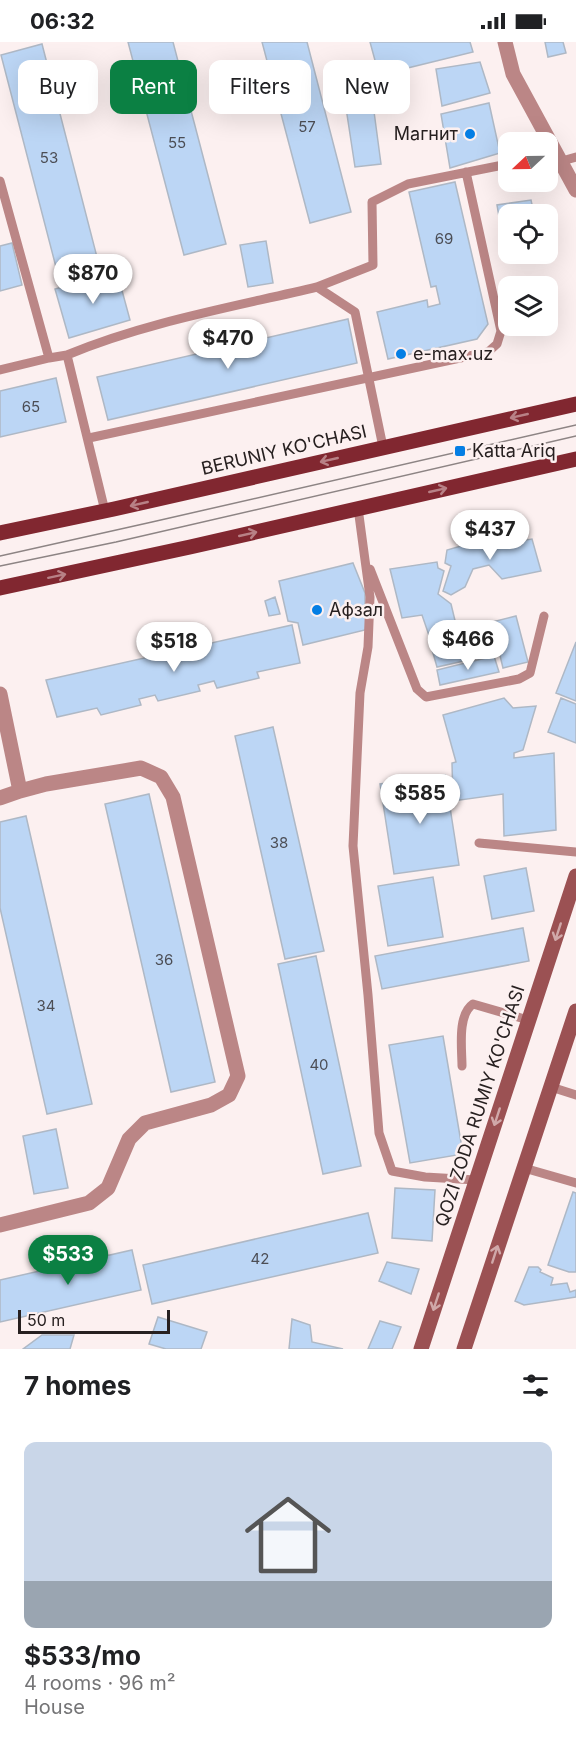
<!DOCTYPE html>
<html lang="en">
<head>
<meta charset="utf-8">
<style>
  :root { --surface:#fff; --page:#f2f2f2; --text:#202124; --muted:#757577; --line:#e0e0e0; --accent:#0b8043 }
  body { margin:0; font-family:Inter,sans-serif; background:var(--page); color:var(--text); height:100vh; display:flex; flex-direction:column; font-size:22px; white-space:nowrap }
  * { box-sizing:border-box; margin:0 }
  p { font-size:20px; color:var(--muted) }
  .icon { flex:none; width:33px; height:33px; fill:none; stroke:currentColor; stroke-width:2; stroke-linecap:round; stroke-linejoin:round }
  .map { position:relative; height:1307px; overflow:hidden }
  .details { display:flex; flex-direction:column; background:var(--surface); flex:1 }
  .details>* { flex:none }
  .guide { position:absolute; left:18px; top:18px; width:540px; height:54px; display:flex; gap:12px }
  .needle { width:39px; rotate:248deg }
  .tools { position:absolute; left:498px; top:90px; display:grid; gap:12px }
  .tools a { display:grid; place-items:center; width:60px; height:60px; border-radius:12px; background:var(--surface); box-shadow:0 6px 24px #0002; font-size:30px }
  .scale { position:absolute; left:18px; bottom:15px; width:152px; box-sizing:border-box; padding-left:6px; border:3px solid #272020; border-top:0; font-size:16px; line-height:21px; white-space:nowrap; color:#272020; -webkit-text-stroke:4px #fcf0f0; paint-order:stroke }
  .price { position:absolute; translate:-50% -51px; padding:0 14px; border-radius:21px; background:#fff; color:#222; font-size:20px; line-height:39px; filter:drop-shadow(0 2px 3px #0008) }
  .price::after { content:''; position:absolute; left:50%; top:36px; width:18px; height:14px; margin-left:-9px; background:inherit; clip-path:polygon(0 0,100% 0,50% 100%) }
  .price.on { background:var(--accent); color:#fff }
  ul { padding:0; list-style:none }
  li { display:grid; align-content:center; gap:12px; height:318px; padding:0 24px }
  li+li { border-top:2px solid var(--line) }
  li span { display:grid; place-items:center; height:186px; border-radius:12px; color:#555 }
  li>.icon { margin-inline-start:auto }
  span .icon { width:108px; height:108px; fill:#fffc; stroke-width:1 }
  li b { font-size:26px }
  h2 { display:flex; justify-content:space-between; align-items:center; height:72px; padding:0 24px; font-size:26px }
  .pill { padding:0 21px; border-radius:12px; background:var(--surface); box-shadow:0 6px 24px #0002; font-size:21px; line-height:54px }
  .pill.on { background:var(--accent); color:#fff }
  .status { display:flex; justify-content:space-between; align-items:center; height:42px; padding:0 30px; background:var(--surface); direction:ltr }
  .status svg { height:16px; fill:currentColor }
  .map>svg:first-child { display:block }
</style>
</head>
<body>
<div class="status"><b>06:32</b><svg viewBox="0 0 49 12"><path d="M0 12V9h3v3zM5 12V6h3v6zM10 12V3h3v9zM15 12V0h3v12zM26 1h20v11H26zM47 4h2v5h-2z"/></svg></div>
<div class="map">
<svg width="576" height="1307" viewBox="0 0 576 1307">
  <rect width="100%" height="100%" fill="#fcf0f0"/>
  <path fill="#bcd6f5" stroke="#aeb8c5" stroke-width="1.5" d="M128,0H173L226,202L184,213Z
    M262,0H307L351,170L310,181Z
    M370,0H470L473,10L379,33Z
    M545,0H563L566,11L548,15Z
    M42,2L98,219L57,229L1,13Z
    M480,20L490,51L442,64L436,27Z
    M489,61L500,111L450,126L441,72Z
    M373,62L381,122L355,125L346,66Z
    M455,140L488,282L477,297L388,317L377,270L427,258L428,265L440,262L436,244L431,245L409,150Z
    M531,158L534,172H508V198L503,199L497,163Z
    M266,199L273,241L248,245L240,203Z
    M12,201L22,243L0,249V204Z
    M117,230L130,278L69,296L55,247Z
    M348,277L357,321L108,378L97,335Z
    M56,336L66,380L0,395V349Z
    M492,495L507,501L532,497L541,529L502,537L489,523L473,527L465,545L451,553L443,549L451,524L445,521L447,508Z
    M437,520L438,526L444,529L438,552L451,562L459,595L432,602L422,573L402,576L390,527Z
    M353,521L365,551V566L369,587L303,603L298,581L288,579L279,539Z
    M275,555L280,572L269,574L265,559Z
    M516,574L528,620L503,626L492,580Z
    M292,583L300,621L257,630L259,636L217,646L214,639L198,643L200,649L158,659L155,653L139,657L141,663L101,673L97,666L57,675L46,638Z
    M489,590L495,612L437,625L431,604Z
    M576,600V659L556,651Z
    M494,614L499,630L440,643L437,628Z
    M504,656L513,666L536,664L523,708L514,711V716L554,711L556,788L504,794L503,752L453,759L452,721L456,720L443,673Z
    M561,656L576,662V701L548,690Z
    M273,685L324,909L285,917L235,694Z
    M445,733L459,823L394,832L380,742Z
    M149,752L215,1040L171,1050L105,762Z
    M26,774L92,1062L47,1072L0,866V780Z
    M526,826L534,869L492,877L484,834Z
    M433,835L443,895L388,904L378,844Z
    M523,886L529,919L382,947L375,914Z
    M316,914L361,1124L323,1132L278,922Z
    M443,994L463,1112L410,1121L389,1003Z
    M56,1087L68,1146L34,1152L23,1094Z
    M395,1146L435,1148L432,1199L392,1196Z
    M573,1150L576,1151V1230H569L548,1223Z
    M368,1171L378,1211L152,1262L143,1223Z
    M132,1208L141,1248L0,1280V1238Z
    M387,1220L419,1227L411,1252L379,1239Z
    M529,1225H538L541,1228L540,1230L553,1236L551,1243L567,1241L570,1250L576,1248V1255L524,1263L515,1259Z
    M158,1275L207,1290L201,1307H166L149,1302Z
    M292,1277L310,1283L312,1300L343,1307H289Z
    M380,1279L401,1285L392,1307H368Z
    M42,1293H74L70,1307H23Z"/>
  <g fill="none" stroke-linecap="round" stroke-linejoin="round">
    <path stroke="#bb8686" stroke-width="9" d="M548,119H562L576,115
      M0,139L49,316L67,313L105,469
      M317,245L373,223L372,160L408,142L508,122
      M67,313C146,280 233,265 317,245L355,270L383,405
      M0,328L49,316
      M89,396L488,310L497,302L501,289L466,130
      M358,466L370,555L368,605L360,651L353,804L368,953L379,1091L392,1129L425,1135L476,1138
      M370,527L417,647L426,655L519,637L530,631L544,574
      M479,801L576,810
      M462,1024C462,1007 457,973 473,962L528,978
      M551,1045L576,1053
      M524,1126L576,1141"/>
    <path stroke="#bb8686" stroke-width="15" d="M505,0L513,32L576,148
      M0,652L20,749L46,742L141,726L161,735L173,755L238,1034L229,1053L211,1063L145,1081L129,1097L108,1146L89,1161L0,1183
      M0,756L20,749"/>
    <path stroke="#9b5153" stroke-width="15" d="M421,1307L576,834
      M464,1307L576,969"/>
    <path stroke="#812730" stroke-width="15" d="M0,491L114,467L576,362
      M0,546L190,505L576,417"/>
    <path stroke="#8d8484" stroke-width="1.5" d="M0,514L152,480L576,383
      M0,524L116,500L576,394"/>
  </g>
  <defs><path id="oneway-shaft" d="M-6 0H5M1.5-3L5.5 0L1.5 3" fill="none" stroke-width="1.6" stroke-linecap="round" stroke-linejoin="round" transform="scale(1.5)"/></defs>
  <g stroke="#b88186">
    <use href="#oneway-shaft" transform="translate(519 374) rotate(167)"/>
    <use href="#oneway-shaft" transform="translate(329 418) rotate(167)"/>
    <use href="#oneway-shaft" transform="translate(438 448) rotate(-13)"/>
    <use href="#oneway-shaft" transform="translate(139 462) rotate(167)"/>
    <use href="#oneway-shaft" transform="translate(248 492) rotate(-13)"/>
    <use href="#oneway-shaft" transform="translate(57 534) rotate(-12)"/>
  </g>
  <g stroke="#d0a8a9">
    <use href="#oneway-shaft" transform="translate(558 890) rotate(108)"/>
    <use href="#oneway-shaft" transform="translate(497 1075) rotate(108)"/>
    <use href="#oneway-shaft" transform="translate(495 1212) rotate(-72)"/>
    <use href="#oneway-shaft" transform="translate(436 1260) rotate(108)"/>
  </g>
  <g fill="#047ee4" stroke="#fcf0f0" stroke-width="2">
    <circle cx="470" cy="92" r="6"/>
    <circle cx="401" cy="312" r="6"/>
    <rect x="454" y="403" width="12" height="12" rx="3"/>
    <circle cx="317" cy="568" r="6"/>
  </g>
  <g text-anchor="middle" stroke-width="5" stroke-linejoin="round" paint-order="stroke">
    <g font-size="15" fill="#4c4e55">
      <text x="307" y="90">57</text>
      <text x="177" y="106">55</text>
      <text x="49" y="121">53</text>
      <text x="444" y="202">69</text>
      <text x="31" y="370">65</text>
      <text x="279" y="806">38</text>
      <text x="164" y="923">36</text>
      <text x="46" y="969">34</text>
      <text x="319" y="1028">40</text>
      <text x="260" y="1222">42</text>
    </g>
    <g font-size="18" fill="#272020" stroke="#fcf0f0" text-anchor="start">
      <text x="458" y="98" text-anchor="end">Магнит</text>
      <text x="413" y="318">e-max.uz</text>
      <text x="472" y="415">Katta Ariq</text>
      <text x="329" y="574">Афзал</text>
    </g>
    <g font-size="18" fill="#272020" stroke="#fcf0f0">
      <text transform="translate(284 408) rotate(-13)" y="6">BERUNIY KO'CHASI</text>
      <text transform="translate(480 1064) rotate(-72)" y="6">QOZI ZODA RUMIY KO'CHASI</text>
    </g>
  </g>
</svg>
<div class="tools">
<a><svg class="needle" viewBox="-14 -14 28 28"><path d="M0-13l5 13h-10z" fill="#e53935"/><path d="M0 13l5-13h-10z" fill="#757577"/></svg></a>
<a><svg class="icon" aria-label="locate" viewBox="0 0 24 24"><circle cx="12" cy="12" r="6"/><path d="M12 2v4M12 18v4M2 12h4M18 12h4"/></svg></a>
<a><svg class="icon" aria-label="layers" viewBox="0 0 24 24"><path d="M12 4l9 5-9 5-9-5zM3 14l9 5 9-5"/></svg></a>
</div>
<div class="scale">50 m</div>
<b class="price" style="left:93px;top:263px">$870</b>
<b class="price" style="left:228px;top:328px">$470</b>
<b class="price" style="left:490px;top:519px">$437</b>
<b class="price" style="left:468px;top:629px">$466</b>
<b class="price" style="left:174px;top:631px">$518</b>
<b class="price" style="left:420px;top:783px">$585</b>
<b class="price on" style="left:68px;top:1244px">$533</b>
<div class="guide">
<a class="pill">Buy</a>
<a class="pill on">Rent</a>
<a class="pill">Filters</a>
<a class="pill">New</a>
</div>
</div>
<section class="details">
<h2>7 homes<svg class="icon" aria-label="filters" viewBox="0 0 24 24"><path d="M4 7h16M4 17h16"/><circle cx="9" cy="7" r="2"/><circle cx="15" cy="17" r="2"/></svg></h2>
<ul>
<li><span style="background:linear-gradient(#c9d6e8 75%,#9aa5b1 0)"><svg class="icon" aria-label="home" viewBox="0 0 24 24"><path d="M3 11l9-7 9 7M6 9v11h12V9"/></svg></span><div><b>$533/mo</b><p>4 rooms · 96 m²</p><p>House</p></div></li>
</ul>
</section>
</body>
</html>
